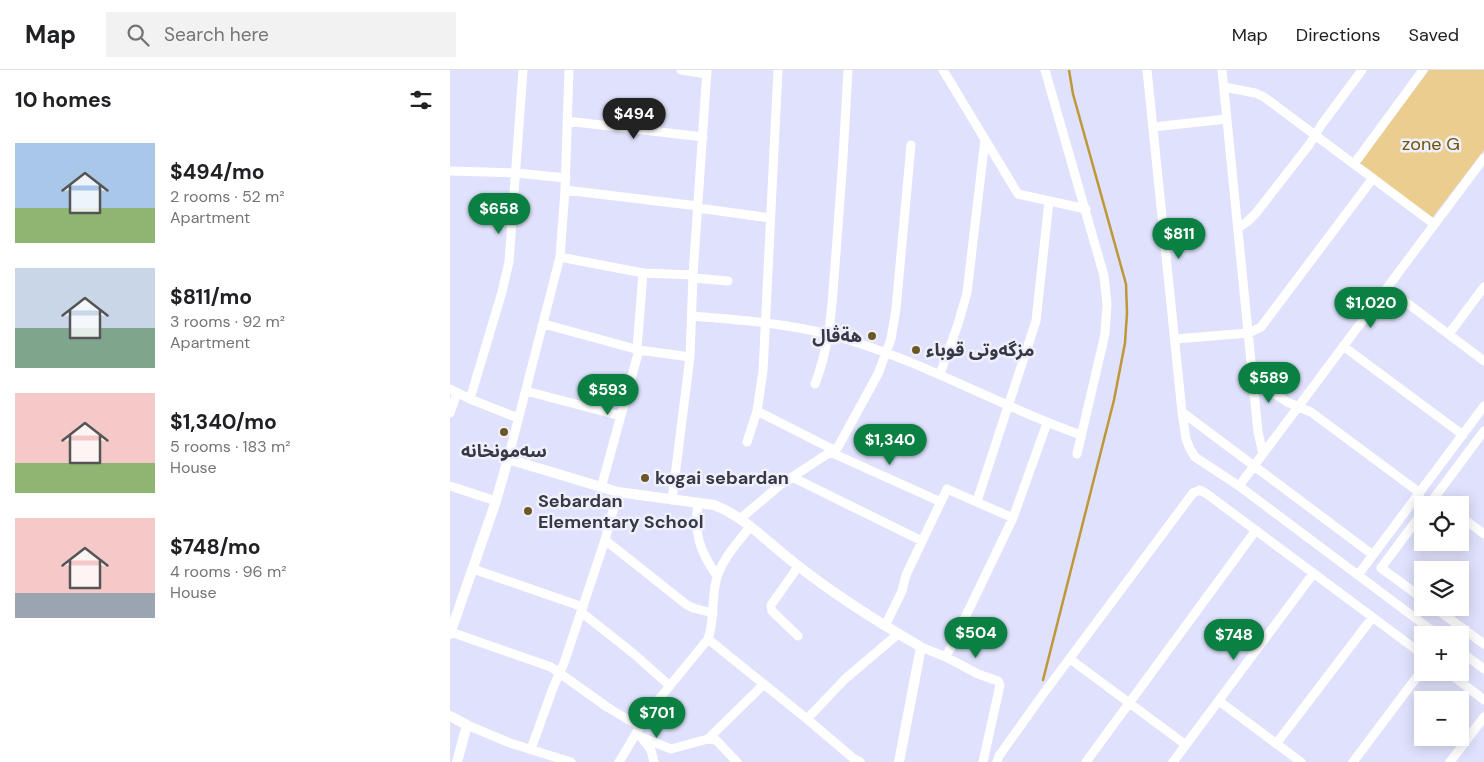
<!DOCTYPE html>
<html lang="en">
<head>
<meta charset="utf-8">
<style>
  :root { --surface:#fff; --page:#f2f2f2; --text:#202124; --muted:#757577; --line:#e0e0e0; --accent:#0b8043 }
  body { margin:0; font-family:"DM Sans","Noto Sans Arabic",sans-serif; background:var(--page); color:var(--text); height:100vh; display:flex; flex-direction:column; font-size:19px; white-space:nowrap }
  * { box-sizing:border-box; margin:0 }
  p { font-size:16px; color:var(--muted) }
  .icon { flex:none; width:28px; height:28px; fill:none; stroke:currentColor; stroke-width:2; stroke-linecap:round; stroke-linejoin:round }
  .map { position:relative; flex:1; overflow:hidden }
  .panel { display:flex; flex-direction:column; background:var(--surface); width:450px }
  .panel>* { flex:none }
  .tools { position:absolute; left:964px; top:426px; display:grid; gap:10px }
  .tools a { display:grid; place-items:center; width:55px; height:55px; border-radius:0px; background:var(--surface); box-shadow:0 2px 12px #0003; font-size:25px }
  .price { position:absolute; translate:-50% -42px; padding:0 11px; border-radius:18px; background:var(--accent); color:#fff; font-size:16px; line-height:32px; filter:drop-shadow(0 1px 2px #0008) }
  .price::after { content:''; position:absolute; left:50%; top:30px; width:15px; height:11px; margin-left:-8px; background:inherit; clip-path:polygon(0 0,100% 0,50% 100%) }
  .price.selected { background:#222; color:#fff }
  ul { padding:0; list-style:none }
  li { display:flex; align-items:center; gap:15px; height:125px; padding:0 15px }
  li span { display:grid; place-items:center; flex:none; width:140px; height:100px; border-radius:0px; color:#555 }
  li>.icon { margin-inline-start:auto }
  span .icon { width:60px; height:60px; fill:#fffc; stroke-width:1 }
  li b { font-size:21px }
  h2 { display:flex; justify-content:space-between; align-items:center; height:60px; padding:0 15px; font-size:21px }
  header { display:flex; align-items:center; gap:30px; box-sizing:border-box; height:70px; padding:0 25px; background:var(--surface); border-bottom:1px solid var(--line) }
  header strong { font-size:24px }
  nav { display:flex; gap:28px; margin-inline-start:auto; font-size:18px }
  .search { width:350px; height:45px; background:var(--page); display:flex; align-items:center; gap:12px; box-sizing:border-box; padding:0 18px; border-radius:0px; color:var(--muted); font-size:19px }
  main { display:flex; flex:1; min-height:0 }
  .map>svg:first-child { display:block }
</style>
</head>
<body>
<header>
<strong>Map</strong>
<div class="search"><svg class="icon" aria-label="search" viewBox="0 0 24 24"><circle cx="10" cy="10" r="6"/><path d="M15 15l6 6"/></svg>Search here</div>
<nav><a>Map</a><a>Directions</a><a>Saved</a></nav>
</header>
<main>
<section class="panel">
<h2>10 homes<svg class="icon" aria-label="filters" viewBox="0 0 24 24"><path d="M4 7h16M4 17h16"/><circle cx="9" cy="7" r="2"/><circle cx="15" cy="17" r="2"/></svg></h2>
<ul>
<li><span style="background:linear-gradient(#a9c7e8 65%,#8fb573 0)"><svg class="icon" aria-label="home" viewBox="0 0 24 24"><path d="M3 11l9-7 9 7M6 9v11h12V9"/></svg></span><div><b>$494/mo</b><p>2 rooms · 52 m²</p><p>Apartment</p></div></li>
<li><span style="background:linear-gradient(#c9d6e8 60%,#7fa58c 0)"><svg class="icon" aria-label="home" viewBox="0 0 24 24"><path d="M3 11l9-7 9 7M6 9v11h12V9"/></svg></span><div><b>$811/mo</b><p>3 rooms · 92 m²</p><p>Apartment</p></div></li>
<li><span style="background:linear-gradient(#f6c9c9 70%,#8fb573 0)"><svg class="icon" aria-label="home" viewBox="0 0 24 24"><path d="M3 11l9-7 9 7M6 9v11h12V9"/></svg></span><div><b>$1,340/mo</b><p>5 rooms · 183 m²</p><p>House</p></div></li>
<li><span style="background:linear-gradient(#f6c9c9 75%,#9aa5b1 0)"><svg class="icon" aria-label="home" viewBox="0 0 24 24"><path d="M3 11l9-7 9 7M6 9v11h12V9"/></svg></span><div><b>$748/mo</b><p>4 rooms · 96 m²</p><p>House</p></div></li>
</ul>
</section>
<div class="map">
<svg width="1034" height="692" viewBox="0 0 1034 692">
  <rect width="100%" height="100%" fill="#e0e1fc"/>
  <path fill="#eacd8f" d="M979,0H1034V80L982,148L909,93Z"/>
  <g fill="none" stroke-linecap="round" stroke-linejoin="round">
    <path stroke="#be9737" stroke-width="2.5" d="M593,610L664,330L675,273L677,243L676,214L623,24L619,0"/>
    <path stroke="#fff" stroke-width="9" d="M231,0L257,4
      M493,0L568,124L636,139
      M595,0L654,206L657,234L655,264L627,384
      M697,0L732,342L736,369L740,379L745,387L789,416L988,565
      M772,0L808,362L813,384
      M774,17L805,23L814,27L984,154
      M117,51L253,67
      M703,57L777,49
      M904,94L973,0
      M0,101L66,103L116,108
      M115,120L248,136
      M248,138L320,148
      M788,158L797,152L806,143L859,75L872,54L912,0
      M110,187L193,203L243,205
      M243,208L278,211
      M937,218L1034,291
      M242,246C288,250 336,253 381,265C468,288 546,335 631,365
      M94,254L189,280L240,287
      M999,264L1034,217
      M725,269L799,263L811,257L923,108
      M893,276L1013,365
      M187,279L193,203
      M490,304L508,254L517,223L535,69
      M803,309L837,332L861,342L970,423
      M365,314C382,270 382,229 386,183C391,122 395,61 398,0
      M0,319L20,329L68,348
      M76,321L171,346
      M20,329L52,222L59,192L73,0
      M307,341L384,380
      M732,342L923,485
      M0,343L7,323
      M297,372L307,341L313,301L328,0
      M380,382L491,432
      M58,389L110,187L115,120L119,0
      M342,407L472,471
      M0,416L46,431
      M789,416L1034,88
      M151,418L189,280
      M985,427L995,435
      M222,430L240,287L243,205L257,0
      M527,431L586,251L599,131
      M248,432C244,464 249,480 267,506
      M979,435L1034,361
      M972,443L931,498L972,528
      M1010,446L1034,464
      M290,449L330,415L388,377L428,304L441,269L446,239L461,75
      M155,470L237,535L243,538L263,543
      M23,499L133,537
      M908,505L1034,336
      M985,538L1034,574
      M131,542L184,584L220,616
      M435,556L452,521L456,505L497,419L563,448
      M1,562L101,597L157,637L189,656
      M348,566L322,541L321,535L348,497
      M258,569L357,649L403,688L410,692
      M471,577L496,587L528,604L548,611L550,615L533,692
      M1010,581L1034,599
      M496,587L563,448L597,353
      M620,589L736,675
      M998,602L1034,630
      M769,631L851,692
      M357,649L395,609L448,564
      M17,655L60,673L121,692
      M191,667L221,679L258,669L266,670L287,692
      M192,668L201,680L204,692
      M258,669L314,614
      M826,674L922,548
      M81,679L103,618L114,593L155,470L168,422
      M169,692L200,640L258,569C264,552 262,534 265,516C268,494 286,474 300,457
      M547,692L549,686L591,627L743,423L750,420L757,424L972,584
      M636,692L806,460
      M723,692L863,504
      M903,692L972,600
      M1000,692L1034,647"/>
    <path stroke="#fff" stroke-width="10" d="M0,564L46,431L58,389L168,422L264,435C296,447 320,475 347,495C386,526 428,552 471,577L449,692
      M0,646L17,655L7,692"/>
  </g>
  <g fill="#6c5726" stroke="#eff0fd" stroke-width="2">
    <circle cx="422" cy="266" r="5"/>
    <circle cx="466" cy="280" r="5"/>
    <circle cx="54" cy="362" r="5"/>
    <circle cx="195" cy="408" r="5"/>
    <circle cx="78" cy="441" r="5"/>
  </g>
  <g text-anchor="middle" stroke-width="5" stroke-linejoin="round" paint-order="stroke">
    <g font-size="18" fill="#6e5308" stroke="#eff0fd">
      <text x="981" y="80">zone G</text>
    </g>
    <g font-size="18" font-weight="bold" fill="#393946" stroke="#eff0fd" text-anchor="start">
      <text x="412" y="272" text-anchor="end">هةڤال</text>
      <text x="476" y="286">مزگەوتی قوباء</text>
      <text x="54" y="387" text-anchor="middle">سەمونخانە</text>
      <text x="205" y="414">kogai sebardan</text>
      <text x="88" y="437">Sebardan<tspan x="88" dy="21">Elementary School</tspan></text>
    </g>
  </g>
</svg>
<div class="tools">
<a><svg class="icon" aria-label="locate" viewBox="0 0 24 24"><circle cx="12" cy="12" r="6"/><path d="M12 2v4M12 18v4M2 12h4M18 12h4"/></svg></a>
<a><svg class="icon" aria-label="layers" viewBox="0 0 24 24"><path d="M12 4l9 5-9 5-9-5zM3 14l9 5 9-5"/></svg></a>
<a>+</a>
<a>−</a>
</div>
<b class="price selected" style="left:184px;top:70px">$494</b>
<b class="price" style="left:49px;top:165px">$658</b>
<b class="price" style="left:729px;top:190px">$811</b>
<b class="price" style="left:921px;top:259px">$1,020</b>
<b class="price" style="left:819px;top:334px">$589</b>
<b class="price" style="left:158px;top:346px">$593</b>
<b class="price" style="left:440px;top:396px">$1,340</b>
<b class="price" style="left:526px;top:589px">$504</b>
<b class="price" style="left:784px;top:591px">$748</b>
<b class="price" style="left:207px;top:669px">$701</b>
</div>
</main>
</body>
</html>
